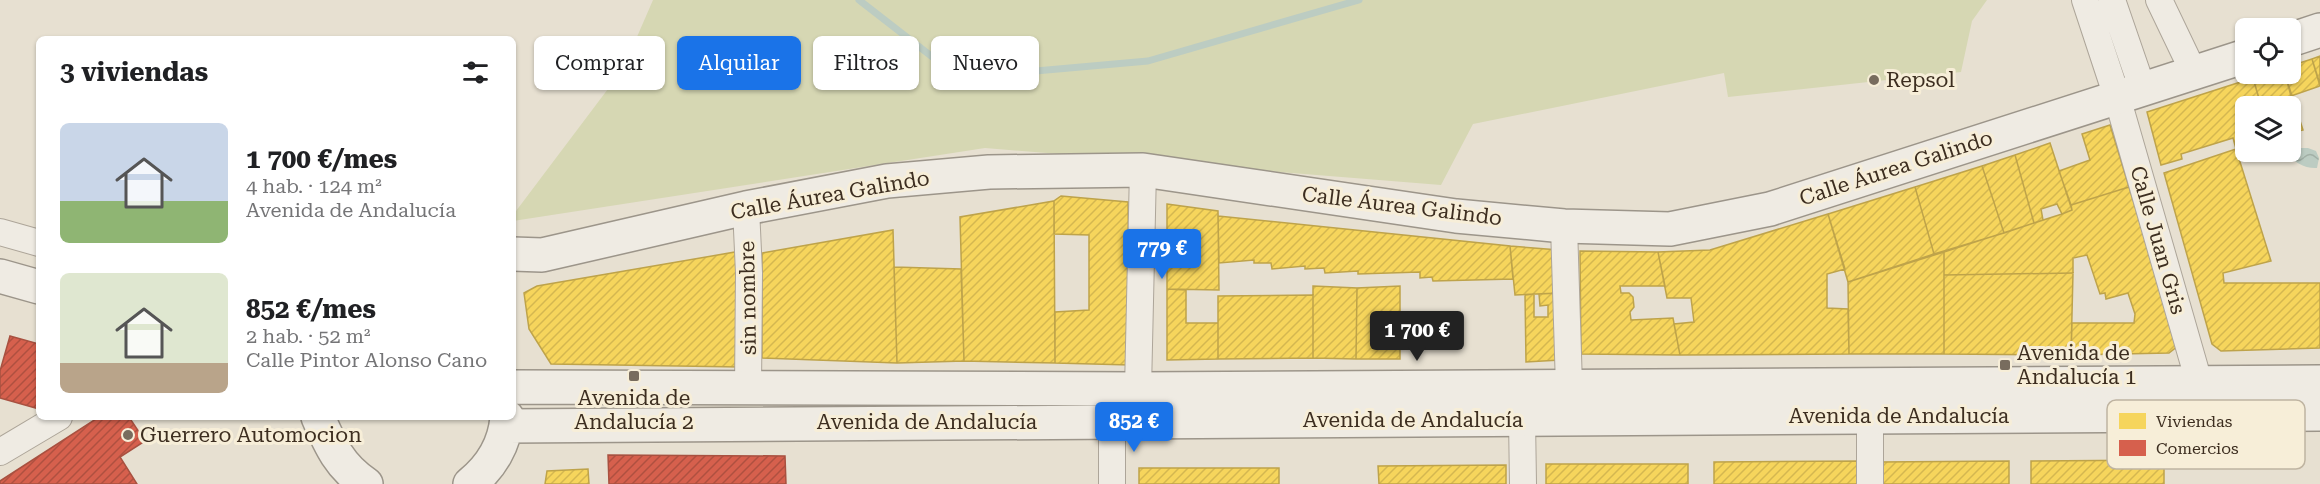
<!DOCTYPE html>
<html lang="es">
<head>
<meta charset="utf-8">
<style>
  :root { --surface:#fff; --page:#f2f2f2; --text:#202124; --muted:#757577; --accent:#1a73e8 }
  body { margin:0; font-family:"Roboto Serif",serif; background:var(--page); color:var(--text); height:100vh; display:flex; flex-direction:column; font-size:22px; white-space:nowrap }
  * { box-sizing:border-box; margin:0 }
  p { font-size:20px; color:var(--muted) }
  .icon { flex:none; width:33px; height:33px; fill:none; stroke:currentColor; stroke-width:2; stroke-linecap:round; stroke-linejoin:round }
  .map { position:relative; flex:1; overflow:hidden }
  .details { position:absolute; left:36px; top:36px; width:480px; height:384px; display:flex; flex-direction:column; background:var(--surface); border-radius:9px; box-shadow:0 2px 4px #0004 }
  .details>* { flex:none }
  .guide { position:absolute; left:534px; top:36px; width:570px; height:54px; display:flex; gap:12px }
  .tools { position:absolute; left:2235px; top:18px; display:grid; gap:12px }
  .tools a { display:grid; place-items:center; width:66px; height:66px; border-radius:9px; background:var(--surface); box-shadow:0 2px 4px #0004; font-size:30px }
  .price { position:absolute; translate:-50% -51px; padding:0 14px; border-radius:6px; background:var(--accent); color:#fff; font-size:20px; line-height:39px; filter:drop-shadow(0 2px 3px #0008) }
  .price::after { content:''; position:absolute; left:50%; top:36px; width:18px; height:14px; margin-left:-9px; background:inherit; clip-path:polygon(0 0,100% 0,50% 100%) }
  .price.on { background:#222; color:#fff }
  ul { padding:0; list-style:none }
  li { display:flex; align-items:center; gap:18px; height:150px; padding:0 24px }
  li span { display:grid; place-items:center; flex:none; width:168px; height:120px; border-radius:9px; color:#555 }
  li>.icon { margin-inline-start:auto }
  span .icon { width:72px; height:72px; fill:#fffc; stroke-width:1 }
  li b { font-size:26px }
  h2 { display:flex; justify-content:space-between; align-items:center; height:72px; padding:0 24px; font-size:26px }
  .tag { padding:0 21px; border-radius:9px; background:var(--surface); box-shadow:0 2px 4px #0004; font-size:21px; line-height:54px }
  .tag.on { background:var(--accent); color:#fff }
  .map>svg:first-child { display:block }
</style>
</head>
<body>
<div class="map">
<svg width="2320" height="484" viewBox="0 0 2320 484">
  <defs>
    <pattern id="water-waves" width="16" height="10" patternUnits="userSpaceOnUse" patternTransform="scale(1.5)"><rect width="16" height="10" fill="#bcccc2"/><path d="M0 5q4-4 8 0t8 0" fill="none" stroke="#a2b0a6"/></pattern>
    <pattern id="homes-hatch" width="6" height="6" patternUnits="userSpaceOnUse" patternTransform="scale(1.5)"><rect width="6" height="6" fill="#f6d55c"/><path d="M-1 1l2-2M0 6l6-6M5 7l2-2" fill="none" stroke="#d4b750"/></pattern>
    <pattern id="shops-hatch" width="6" height="6" patternUnits="userSpaceOnUse" patternTransform="scale(1.5)"><rect width="6" height="6" fill="#d6604d"/><path d="M-1 1l2-2M0 6l6-6M5 7l2-2" fill="none" stroke="#af5040"/></pattern>
  </defs>
  <rect width="100%" height="100%" fill="#e7e0d1"/>
  <path fill="#d6d7b3" d="M653,0H1987L1972,21L1961,72L1728,97L1724,73L1473,124L1441,185L985,148L513,221V215L623,69Z"/>
  <path fill="url(#water-waves)" d="M2291,148H2308L2316,151L2319,158L2317,168C2306,169 2292,162 2287,152H2290Z"/>
  <path fill="url(#homes-hatch)" stroke="#bea34a" stroke-width="1.5" d="M2320,56V84L2312,59Z
    M2312,59L2320,86L2291,96L2285,74H2290V66Z
    M2267,74H2285L2303,130L2290,133V106H2281L2279,99L2261,105L2253,78Z
    M2253,78L2261,106H2246V146L2236,149L2233,138L2181,154L2182,159L2161,165L2147,112Z
    M2110,125L2129,187L2071,205L2059,171L2090,160L2082,134Z
    M2050,143L2072,210L2062,214L2057,204L2041,209L2043,220L2034,223L2015,155Z
    M2236,149L2271,261L2223,273L2224,283H2320V348L2221,351L2212,344L2164,173Z
    M2015,155L2034,223L2004,233L1982,166Z
    M1982,166L2004,233L1934,254L1915,187Z
    M1915,187L1934,254L1848,282L1828,214Z
    M2129,187L2178,346L2169,353L2071,355L2072,323H2134L2135,314L2128,293L2106,299L2105,293L2100,294L2087,255L2073,258V273L1944,275V252L2062,214L2072,210L2071,205Z
    M1061,196L1128,202L1130,365L1055,363V312L1089,310V235L1054,234V201Z
    M1054,201L1055,363L964,361L960,217Z
    M1167,204L1218,211L1219,290L1167,289Z
    M1828,214L1845,269L1827,274V308L1848,309L1849,354L1680,355L1674,324L1694,322L1691,298H1667L1658,252L1710,250Z
    M1218,216L1510,246L1513,279L1433,281L1432,277L1420,278V272L1358,274V271L1325,273L1324,268L1305,269V266L1272,269L1271,263H1254V260L1219,263Z
    M893,230L897,363L762,358V253Z
    M1510,246L1559,250L1560,293L1515,295Z
    M741,251V367L551,364L529,329L524,293L537,286Z
    M1580,251L1658,252L1665,286H1620L1621,293H1629L1633,297L1634,307L1630,312L1631,320L1673,318L1680,355L1581,354Z
    M1944,252V354H1849L1848,282Z
    M894,267L961,269L964,361L897,363Z
    M2073,273L2071,355L1944,354V275Z
    M1313,286L1357,288L1356,359L1313,358Z
    M1400,286V359H1356L1357,288Z
    M1167,289L1186,290V323H1218V359L1167,360Z
    M1560,293V360L1526,362L1525,295L1534,294V317H1548V305L1540,306L1539,294Z
    M1313,295V358L1218,359V296Z
    M2164,460V484H2031V461Z
    M1862,461V484H1714V462Z
    M2009,461V484H1879V462Z
    M1546,464H1688V484H1546Z
    M1506,465V484H1379L1378,466Z
    M1139,468H1279V484H1139Z
    M588,469L589,484H545L547,471Z"/>
  <path fill="url(#shops-hatch)" stroke="#a85140" stroke-width="1.5" d="M10,336L39,344V409L0,398V371Z
    M99,417H129L145,441L120,457L137,484H0V481Z
    M608,455L785,456L786,484H609Z"/>
  <g fill="none" stroke-linecap="round" stroke-linejoin="round">
    <path stroke="#bcccc2" stroke-width="7" d="M859,0L935,59L1012,73L1148,61L1359,0"/>
    <defs>
      <path id="street" d="M2085,0L2117,97L2199,382
        M2112,0L2143,90
        M2159,0L2194,73
        M746,208L749,273L748,389
        M1564,226L1569,386
        M0,232L39,243
        M1138,389L1143,170
        M1522,419L1523,484
        M0,452L59,417
        M1112,484V421
        M1870,484V415"/>
      <path id="secondary" d="M2290,40L2320,30
        M513,254L542,255L746,208L887,181L989,172L1143,170L1456,216L1564,226L1670,229L1770,209L2246,56
        M0,276L39,287
        M513,387L1138,389L2320,382
        M318,417C330,445 340,467 366,484
        M507,426L2320,414
        M470,484C491,467 505,444 507,417"/>
    </defs>
    <use href="#street" stroke="#ada599" stroke-width="28"/>
    <use href="#secondary" stroke="#9c958a" stroke-width="36"/>
    <use href="#street" stroke="#efebe3" stroke-width="26"/>
    <use href="#secondary" stroke="#efebe3" stroke-width="33"/>
  </g>
  <g fill="#786c5e" stroke="#f7eed8" stroke-width="2">
    <circle cx="1874" cy="80" r="6"/>
    <rect x="1999" y="359" width="12" height="12" rx="3"/>
    <rect x="628" y="370" width="12" height="12" rx="3"/>
    <circle cx="128" cy="435" r="6"/>
  </g>
  <g text-anchor="middle" stroke-width="6" stroke-linejoin="round" paint-order="stroke">
    <g font-size="21" fill="#3d2e20" stroke="#f7eed8" text-anchor="start">
      <text x="1886" y="87">Repsol</text>
      <text x="2017" y="360">Avenida de<tspan x="2017" dy="24">Andalucía 1</tspan></text>
      <text x="634" y="405" text-anchor="middle">Avenida de<tspan x="634" dy="24">Andalucía 2</tspan></text>
      <text x="140" y="442">Guerrero Automocion</text>
    </g>
    <g font-size="21" fill="#3d2e20" stroke="#f7eed8">
      <text transform="translate(1896 168) rotate(-18)" y="7">Calle Áurea Galindo</text>
      <text transform="translate(830 195) rotate(-10)" y="7">Calle Áurea Galindo</text>
      <text transform="translate(1402 206) rotate(7)" y="7">Calle Áurea Galindo</text>
      <text transform="translate(2158 240) rotate(74)" y="7">Calle Juan Gris</text>
      <text transform="translate(748 298) rotate(-91)" y="7">sin nombre</text>
      <text x="1899" y="423">Avenida de Andalucía</text>
      <text x="1413" y="427">Avenida de Andalucía</text>
      <text x="927" y="429">Avenida de Andalucía</text>
    </g>
  </g>
  <rect x="2107" y="400" width="198" height="69" rx="9" fill="#f7eed8" stroke="#bfb4a1" stroke-width="1.5"/>
  <rect x="2119" y="413" width="27" height="16" fill="#f6d55c"/>
  <rect x="2119" y="440" width="27" height="16" fill="#d6604d"/>
  <g font-size="16" fill="#3d2e20">
    <text x="2156" y="427">Viviendas</text>
    <text x="2156" y="454">Comercios</text>
  </g>
</svg>
<div class="tools">
<a><svg class="icon" aria-label="locate" viewBox="0 0 24 24"><circle cx="12" cy="12" r="6"/><path d="M12 2v4M12 18v4M2 12h4M18 12h4"/></svg></a>
<a><svg class="icon" aria-label="layers" viewBox="0 0 24 24"><path d="M12 4l9 5-9 5-9-5zM3 14l9 5 9-5"/></svg></a>
</div>
<b class="price" style="left:1162px;top:280px">779 €</b>
<b class="price on" style="left:1417px;top:362px">1 700 €</b>
<b class="price" style="left:1134px;top:453px">852 €</b>
<div class="guide">
<a class="tag">Comprar</a>
<a class="tag on">Alquilar</a>
<a class="tag">Filtros</a>
<a class="tag">Nuevo</a>
</div>
<section class="details">
<h2>3 viviendas<svg class="icon" aria-label="filters" viewBox="0 0 24 24"><path d="M4 7h16M4 17h16"/><circle cx="9" cy="7" r="2"/><circle cx="15" cy="17" r="2"/></svg></h2>
<ul>
<li><span style="background:linear-gradient(#c9d6e8 65%,#8fb573 0)"><svg class="icon" aria-label="home" viewBox="0 0 24 24"><path d="M3 11l9-7 9 7M6 9v11h12V9"/></svg></span><div><b>1 700 €/mes</b><p>4 hab. · 124 m²</p><p>Avenida de Andalucía</p></div></li>
<li><span style="background:linear-gradient(#dfe7d0 75%,#b9a48a 0)"><svg class="icon" aria-label="home" viewBox="0 0 24 24"><path d="M3 11l9-7 9 7M6 9v11h12V9"/></svg></span><div><b>852 €/mes</b><p>2 hab. · 52 m²</p><p>Calle Pintor Alonso Cano</p></div></li>
</ul>
</section>
</div>
</body>
</html>
